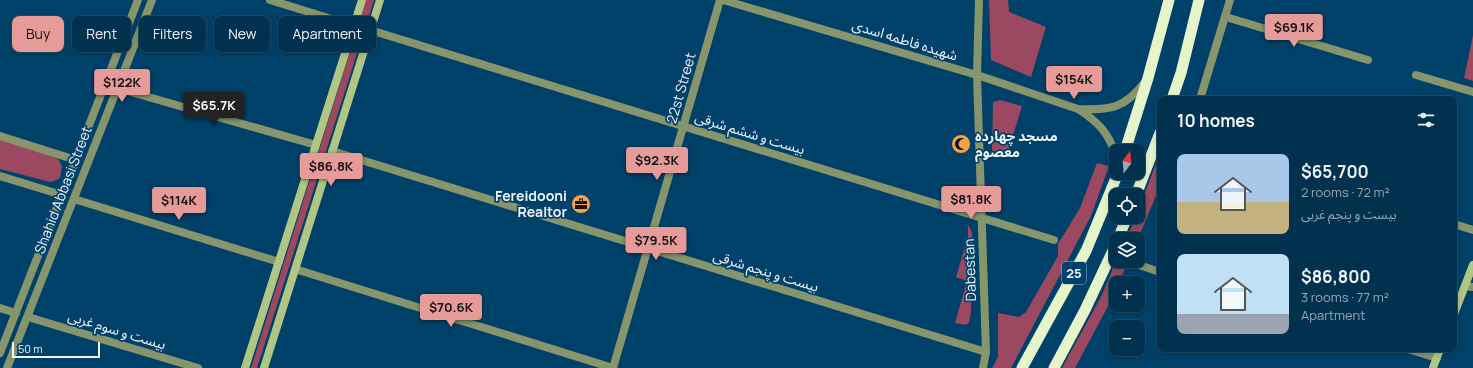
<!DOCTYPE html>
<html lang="en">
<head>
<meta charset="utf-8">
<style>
  :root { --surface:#00314f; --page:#0a3956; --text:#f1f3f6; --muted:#95a9b7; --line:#224c66; --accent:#e69b98 }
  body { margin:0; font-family:Manrope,"Noto Sans Arabic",sans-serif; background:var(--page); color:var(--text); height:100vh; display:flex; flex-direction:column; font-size:15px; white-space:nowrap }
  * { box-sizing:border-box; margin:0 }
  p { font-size:13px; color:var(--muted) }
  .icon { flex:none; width:22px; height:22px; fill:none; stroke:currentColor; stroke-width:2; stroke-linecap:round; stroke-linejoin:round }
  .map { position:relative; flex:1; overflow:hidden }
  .panel { position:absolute; left:1157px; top:96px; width:300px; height:256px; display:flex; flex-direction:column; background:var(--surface); border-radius:8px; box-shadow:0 2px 6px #0003,0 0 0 1px var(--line) }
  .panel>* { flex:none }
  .guide { position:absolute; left:12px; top:16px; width:380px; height:36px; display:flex; gap:8px }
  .needle { width:26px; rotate:16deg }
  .controls { position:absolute; left:1109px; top:144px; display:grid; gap:8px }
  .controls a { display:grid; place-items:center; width:36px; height:36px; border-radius:8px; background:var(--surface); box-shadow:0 2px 6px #0003,0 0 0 1px var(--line); font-size:20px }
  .scale { position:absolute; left:12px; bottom:10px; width:88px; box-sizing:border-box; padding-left:4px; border:2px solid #eff5fa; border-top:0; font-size:11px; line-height:14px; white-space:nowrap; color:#eff5fa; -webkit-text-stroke:3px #004169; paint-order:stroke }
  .price { position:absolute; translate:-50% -34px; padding:0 9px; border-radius:4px; background:var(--accent); color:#111; font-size:13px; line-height:26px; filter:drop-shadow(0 1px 2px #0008) }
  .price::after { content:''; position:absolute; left:50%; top:24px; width:12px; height:9px; margin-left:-6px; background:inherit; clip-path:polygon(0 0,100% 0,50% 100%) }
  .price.selected { background:#222; color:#fff }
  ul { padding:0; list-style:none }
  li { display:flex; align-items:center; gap:12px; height:100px; padding:0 20px }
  li span { display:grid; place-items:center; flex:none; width:112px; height:80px; border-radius:8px; color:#555 }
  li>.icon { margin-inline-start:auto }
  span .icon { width:48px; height:48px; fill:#fffc; stroke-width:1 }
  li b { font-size:17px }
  h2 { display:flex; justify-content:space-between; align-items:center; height:48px; padding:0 20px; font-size:17px }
  .tag { padding:0 14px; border-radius:8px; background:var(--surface); box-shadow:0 2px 6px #0003,0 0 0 1px var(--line); font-size:14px; line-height:36px }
  .tag.selected { background:var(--accent); color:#111 }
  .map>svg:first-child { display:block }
</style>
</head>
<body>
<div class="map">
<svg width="1473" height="368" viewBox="0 0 1473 368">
  <rect width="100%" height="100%" fill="#004169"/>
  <path fill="#9a4960" d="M366,0H374L257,368H251Z
    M989,0H1008L1009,12L1046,27L1031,77L991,60Z
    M1473,35V81L1464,78Z
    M1000,100L1022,106L1007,155L992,152L993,102Z
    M0,139L52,156L58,159L62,166L60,178L54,181L50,182L0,169Z
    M1160,153V186L1138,239H1126L1136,217H1138V211Z
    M1097,163L1109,166L1091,216L1011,368H992L998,357V313L1019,317L1026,312L1058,256V244L1080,208Z
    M968,225L971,230L972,234L971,312L969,323L965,325L955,323L967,281L956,277L968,237Z
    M1116,261H1128L1119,283H1116V291L1114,295L1075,368H1062L1102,295Z"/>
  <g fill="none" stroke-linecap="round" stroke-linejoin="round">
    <path stroke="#86956c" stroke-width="8" d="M270,0L354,26
      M1226,17L1368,60
      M370,30L1054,240
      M977,75L979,0
      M1416,75L1473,92
      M117,88L316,145
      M1200,99L1230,0
      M0,136L76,160
      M332,151L986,352
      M0,176L62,195
      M74,199L279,262
      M1454,224L1473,230
      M1133,263L1160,272
      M295,269L613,368
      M1465,286L1473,287
      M0,308L16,313
      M28,317L198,368
      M1408,349L1437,358"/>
    <path stroke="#86956c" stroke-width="8" d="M723,0L977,75L1078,109
      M977,75L986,352L983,368
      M1116,155C1108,132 1098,122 1078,109C1111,110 1124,109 1145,82
      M0,353L138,0
      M7,368L152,0
      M613,368L720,0"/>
    <path stroke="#afc684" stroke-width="8" d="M1454,314L1473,265
      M245,368L362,0
      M264,368L380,0
      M1433,368L1440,349"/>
    <path stroke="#e6f4ca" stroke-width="11" d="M1172,99L1181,73L1199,0
      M1125,151L1148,78L1169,0
      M1136,195L1160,133
      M1118,239L1127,217
      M1022,368L1086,251L1118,173
      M1054,368L1085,310L1116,244"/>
  </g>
  <defs>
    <symbol id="mosque-disc" viewBox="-11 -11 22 22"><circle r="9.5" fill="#f6a248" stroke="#004169"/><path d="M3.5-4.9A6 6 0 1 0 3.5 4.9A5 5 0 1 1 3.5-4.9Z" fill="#111"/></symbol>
    <symbol id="office-disc" viewBox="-11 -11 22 22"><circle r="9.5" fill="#f6a248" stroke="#004169"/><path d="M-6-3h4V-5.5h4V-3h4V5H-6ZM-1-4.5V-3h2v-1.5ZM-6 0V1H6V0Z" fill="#111"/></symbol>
  </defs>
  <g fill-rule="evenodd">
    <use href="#mosque-disc" x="950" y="133" width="22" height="22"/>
    <use href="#office-disc" x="570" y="193" width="22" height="22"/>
  </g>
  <g text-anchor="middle" stroke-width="3.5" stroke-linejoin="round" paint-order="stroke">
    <rect fill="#004169" stroke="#a7bfce" stroke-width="1" x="1062" y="262" width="24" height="22" rx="3"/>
    <g font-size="13" font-weight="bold" fill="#eff5fa">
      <text x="1074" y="278">25</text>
    </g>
    <g font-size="14" fill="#eff5fa" stroke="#004169">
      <text transform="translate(905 40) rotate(17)" y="5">شهیده فاطمه اسدی</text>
      <text transform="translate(681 88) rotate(-74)" y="5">22st Street</text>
      <text transform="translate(750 133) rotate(17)" y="5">بیست و ششم شرقی</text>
      <text transform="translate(63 190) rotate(-69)" y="5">Shahid Abbasi Street</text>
      <text transform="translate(970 270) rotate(-92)" y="5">Dabestan</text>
      <text transform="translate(766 271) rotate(17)" y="5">بیست و پنجم شرقی</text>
      <text transform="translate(117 330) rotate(17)" y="5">بیست و سوم غربی</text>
    </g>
    <g font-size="14" font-weight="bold" fill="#eff5fa" stroke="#004169" text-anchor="start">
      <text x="975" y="141">مسجد چهارده<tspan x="975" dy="16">معصوم</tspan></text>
      <text x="567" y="201" text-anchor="end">Fereidooni<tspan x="567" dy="16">Realtor</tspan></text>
    </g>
  </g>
</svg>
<div class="controls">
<a><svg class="needle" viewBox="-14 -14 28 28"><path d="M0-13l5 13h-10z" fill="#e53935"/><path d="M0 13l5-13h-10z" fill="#95a9b7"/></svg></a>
<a><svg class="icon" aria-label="locate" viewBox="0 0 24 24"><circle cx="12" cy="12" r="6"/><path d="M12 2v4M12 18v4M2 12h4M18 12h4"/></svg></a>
<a><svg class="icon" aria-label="layers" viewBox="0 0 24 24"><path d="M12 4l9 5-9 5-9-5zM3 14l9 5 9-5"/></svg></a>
<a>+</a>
<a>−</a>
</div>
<div class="scale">50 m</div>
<b class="price" style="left:1294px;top:48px">$69.1K</b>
<b class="price" style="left:1074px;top:100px">$154K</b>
<b class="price" style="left:122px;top:103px">$122K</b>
<b class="price selected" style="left:214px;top:126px">$65.7K</b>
<b class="price" style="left:657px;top:181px">$92.3K</b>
<b class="price" style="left:331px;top:187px">$86.8K</b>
<b class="price" style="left:971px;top:220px">$81.8K</b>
<b class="price" style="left:179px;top:221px">$114K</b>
<b class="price" style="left:656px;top:261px">$79.5K</b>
<b class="price" style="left:451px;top:328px">$70.6K</b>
<div class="guide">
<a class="tag selected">Buy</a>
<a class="tag">Rent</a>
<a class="tag">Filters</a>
<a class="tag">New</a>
<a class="tag">Apartment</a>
</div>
<section class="panel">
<h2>10 homes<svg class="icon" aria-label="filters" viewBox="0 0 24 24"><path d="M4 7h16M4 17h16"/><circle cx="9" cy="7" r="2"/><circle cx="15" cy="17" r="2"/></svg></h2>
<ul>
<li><span style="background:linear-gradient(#a9c7e8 60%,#c2b280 0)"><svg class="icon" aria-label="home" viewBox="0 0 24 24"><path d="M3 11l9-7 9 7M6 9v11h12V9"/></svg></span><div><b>$65,700</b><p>2 rooms · 72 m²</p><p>بیست و پنجم غربی</p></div></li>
<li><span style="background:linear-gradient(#bfe0f5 75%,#9aa5b1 0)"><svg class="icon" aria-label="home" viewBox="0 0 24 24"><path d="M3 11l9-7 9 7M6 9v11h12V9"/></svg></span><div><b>$86,800</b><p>3 rooms · 77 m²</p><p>Apartment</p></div></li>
</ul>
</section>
</div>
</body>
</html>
